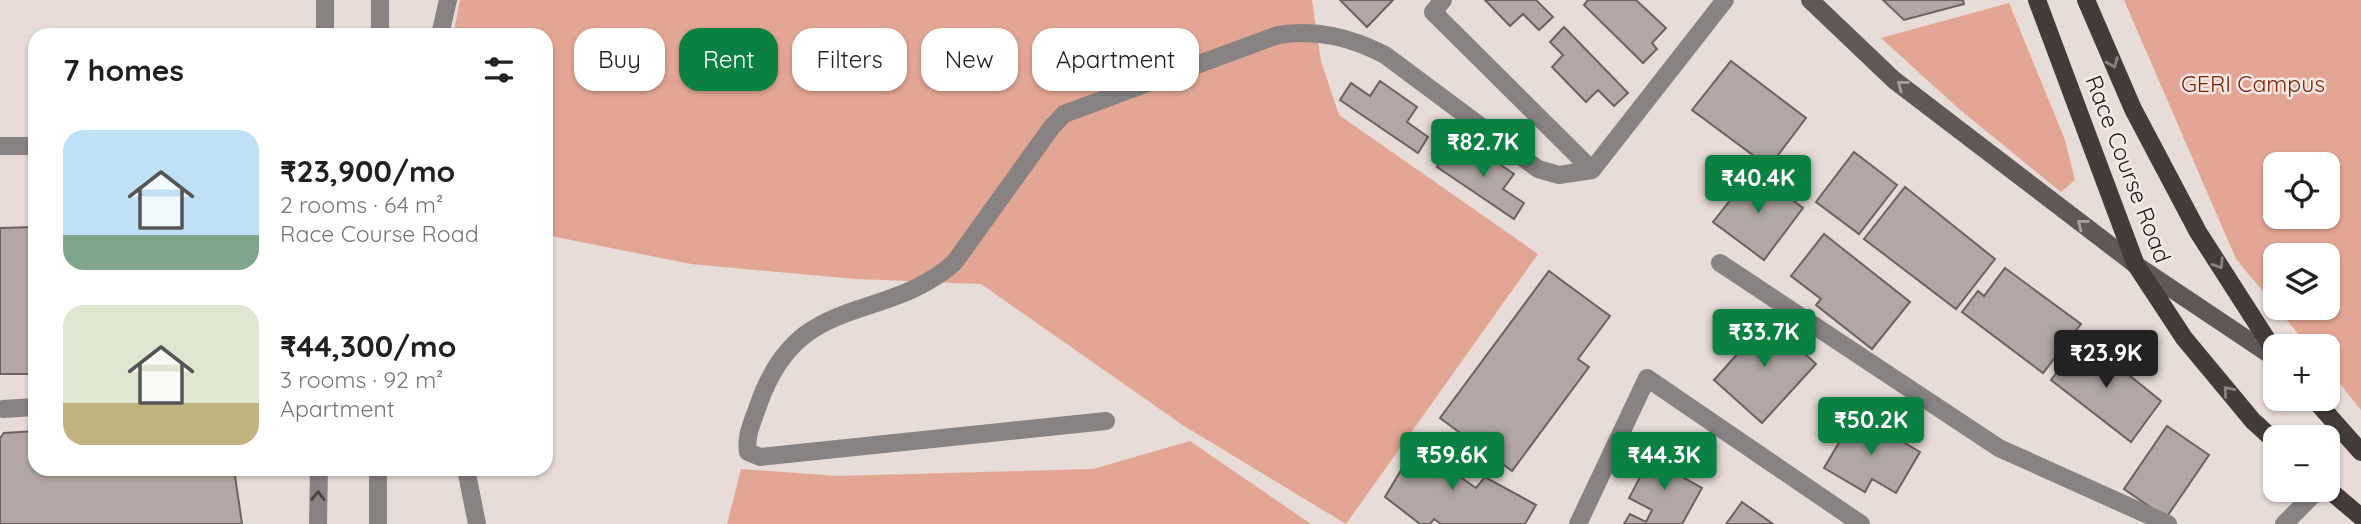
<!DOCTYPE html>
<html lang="en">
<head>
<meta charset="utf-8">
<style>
  :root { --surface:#fff; --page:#f6f6f6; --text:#202124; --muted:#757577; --accent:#0b8043 }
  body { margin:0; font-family:Quicksand,sans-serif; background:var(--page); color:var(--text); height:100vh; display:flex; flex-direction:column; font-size:26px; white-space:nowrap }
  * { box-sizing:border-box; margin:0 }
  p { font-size:23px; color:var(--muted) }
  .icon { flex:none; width:38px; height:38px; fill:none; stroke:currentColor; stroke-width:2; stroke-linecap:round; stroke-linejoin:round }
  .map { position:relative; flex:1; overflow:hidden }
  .details { position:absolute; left:28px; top:28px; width:525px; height:448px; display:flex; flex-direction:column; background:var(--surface); border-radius:21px; box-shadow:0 2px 5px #0004 }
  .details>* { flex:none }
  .guide { position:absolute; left:574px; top:28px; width:665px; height:63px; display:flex; gap:14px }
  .tools { position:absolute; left:2263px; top:152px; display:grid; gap:14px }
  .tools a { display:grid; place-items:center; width:77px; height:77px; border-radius:14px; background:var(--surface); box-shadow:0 2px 5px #0004; font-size:35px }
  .price { position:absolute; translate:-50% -60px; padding:0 16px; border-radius:7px; background:var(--accent); color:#fff; font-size:23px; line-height:46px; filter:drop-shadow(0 2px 4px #0008) }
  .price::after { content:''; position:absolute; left:50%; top:42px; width:21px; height:16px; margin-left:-10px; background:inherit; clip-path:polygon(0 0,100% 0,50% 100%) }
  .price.active { background:#222; color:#fff }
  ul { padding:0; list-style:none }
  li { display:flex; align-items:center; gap:21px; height:175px; padding:0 35px }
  li span { display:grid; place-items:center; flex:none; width:196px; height:140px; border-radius:21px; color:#555 }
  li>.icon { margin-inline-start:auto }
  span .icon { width:84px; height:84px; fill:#fffc; stroke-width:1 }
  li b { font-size:30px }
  h2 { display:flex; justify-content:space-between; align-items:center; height:84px; padding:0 35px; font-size:30px }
  .chip { padding:0 24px; border-radius:21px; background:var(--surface); box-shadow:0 2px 5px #0004; font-size:24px; line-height:63px }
  .chip.active { background:var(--accent); color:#fff }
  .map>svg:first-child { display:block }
</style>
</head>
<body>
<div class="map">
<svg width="2361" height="524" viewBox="0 0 2361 524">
  <rect width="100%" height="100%" fill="#e8dcd8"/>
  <path fill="#e4a694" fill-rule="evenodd" d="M460,0H1312L1321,61L1339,115L1538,254L1346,524L1184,426L981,284L856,279L691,264L546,235V35H453Z
    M2124,0H2361V410L2328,369V346H2308L2277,308H2328V256H2275V306L2236,259ZM2275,164H2328V217H2275Z
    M2009,3L2065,140L2075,180L2061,192L1959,109L1881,38Z
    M1190,441L1311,524H727L741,469L838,476L1093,469Z"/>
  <path fill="#b2a7a4" stroke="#6d625f" stroke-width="2" d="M1340,0H1393L1367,27Z
    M1485,0H1536L1553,17L1539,30L1523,14L1510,26Z
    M1588,0H1636L1666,28L1652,43L1657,49L1643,63L1584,5Z
    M1883,0H1963L1964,4L1904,20Z
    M1564,27L1628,93L1614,106L1598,90L1586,102L1552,67L1563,55L1550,42Z
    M1731,61L1806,118L1769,167L1692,110Z
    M1380,81L1417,107L1407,122L1428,137L1418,153L1340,100L1351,83L1370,96Z
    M1476,148L1514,174L1503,189L1524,203L1514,219L1437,167L1448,150L1466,163Z
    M1854,152L1897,185L1859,234L1816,202Z
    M1754,170L1803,208L1764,260L1713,222Z
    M1905,187L1995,259L1956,309L1864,239Z
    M35,227V374H0V228Z
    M1824,234L1910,302L1872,349L1816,305L1821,299L1791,276Z
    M2005,268L2081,324L2043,373L1962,312L1978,291L1984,296Z
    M1549,271L1610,316L1578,359L1589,367L1512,471L1440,418Z
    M1754,320L1776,327L1816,364L1762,423L1714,380L1740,351L1732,344Z
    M2083,338L2161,401L2131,442L2051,380Z
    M1856,414L1920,452L1896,493L1872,479L1865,492L1824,468Z
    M2167,426L2209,455L2166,518L2124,489Z
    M35,431V469H234L242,524H0V438L4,433Z
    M1442,440L1464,462L1459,476L1476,488L1485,477L1536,505L1525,524H1441L1434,519L1430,524H1420L1385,497L1416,445Z
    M1655,449L1684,464L1679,475L1702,488L1682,524H1624L1630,514L1646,522L1652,510L1629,498Z
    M1742,502L1773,524H1726Z"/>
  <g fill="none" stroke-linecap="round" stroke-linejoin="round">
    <path stroke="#888382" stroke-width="18" d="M325,35V0
      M380,35V0
      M440,35L448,0
      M0,146H35
      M3,409L35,407
      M466,469L477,524
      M318,524L319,469
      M378,524V469"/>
    <path stroke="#888382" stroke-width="18" d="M1443,0L1433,12L1592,170L1725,0
      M1720,263L1999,448L2168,524
      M1106,421L760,457L748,452C745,436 753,421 758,406C798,289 881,326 954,263L1051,128L1064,114L1278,35C1317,29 1350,37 1385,55L1538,169L1559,175L1592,170
      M1578,524L1647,378L1861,524
      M2284,524L2318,490"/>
    <path stroke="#5f5856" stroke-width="18" d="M1810,0L1894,80L2136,265L2275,358"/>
    <path stroke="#433b38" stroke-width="18" d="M2037,0L2136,265L2184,338L2253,421L2275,441
      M2086,0L2133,109L2198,232L2275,352
      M2314,399L2361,452
      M2328,489L2361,517"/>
  </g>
  <defs><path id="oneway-chevron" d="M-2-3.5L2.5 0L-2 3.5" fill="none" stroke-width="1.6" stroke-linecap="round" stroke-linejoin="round" transform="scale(1.75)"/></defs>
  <g stroke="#8a817e">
    <use href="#oneway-chevron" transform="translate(2113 63) rotate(67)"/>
    <use href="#oneway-chevron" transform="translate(2219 264) rotate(57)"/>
    <use href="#oneway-chevron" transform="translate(2228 391) rotate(-131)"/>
  </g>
  <g stroke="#aaa09e">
    <use href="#oneway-chevron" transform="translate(1902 85) rotate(-142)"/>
    <use href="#oneway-chevron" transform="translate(2082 224) rotate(-142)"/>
  </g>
  <use stroke="#474241" href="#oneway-chevron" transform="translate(318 496) rotate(-89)"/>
  <g text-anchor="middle" stroke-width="5" stroke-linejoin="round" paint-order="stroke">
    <g font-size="23" fill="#7e1f00" stroke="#f5e9e6">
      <text x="2253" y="92">GERI Campus</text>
    </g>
    <g font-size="23" fill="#1b1715" stroke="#f5e9e6">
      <text transform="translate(2128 169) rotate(69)" y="8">Race Course Road</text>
    </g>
  </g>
</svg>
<div class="tools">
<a><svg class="icon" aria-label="locate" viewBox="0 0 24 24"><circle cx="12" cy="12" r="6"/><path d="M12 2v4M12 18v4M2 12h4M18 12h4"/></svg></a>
<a><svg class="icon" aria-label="layers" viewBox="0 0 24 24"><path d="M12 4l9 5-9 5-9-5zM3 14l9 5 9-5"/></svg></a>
<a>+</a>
<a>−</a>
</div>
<b class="price" style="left:1483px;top:179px">₹82.7K</b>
<b class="price" style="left:1758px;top:215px">₹40.4K</b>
<b class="price" style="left:1764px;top:369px">₹33.7K</b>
<b class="price active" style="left:2106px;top:390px">₹23.9K</b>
<b class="price" style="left:1871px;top:457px">₹50.2K</b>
<b class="price" style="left:1452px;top:492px">₹59.6K</b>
<b class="price" style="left:1664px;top:492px">₹44.3K</b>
<div class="guide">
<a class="chip">Buy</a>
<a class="chip active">Rent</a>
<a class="chip">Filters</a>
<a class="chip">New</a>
<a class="chip">Apartment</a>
</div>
<section class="details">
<h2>7 homes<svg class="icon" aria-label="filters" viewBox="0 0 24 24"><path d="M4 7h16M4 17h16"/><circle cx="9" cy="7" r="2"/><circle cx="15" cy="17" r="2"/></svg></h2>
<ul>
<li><span style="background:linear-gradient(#bfe0f5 75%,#7fa58c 0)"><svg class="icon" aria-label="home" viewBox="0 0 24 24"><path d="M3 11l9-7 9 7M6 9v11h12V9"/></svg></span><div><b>₹23,900/mo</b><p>2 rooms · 64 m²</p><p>Race Course Road</p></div></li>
<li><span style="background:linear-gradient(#dfe7d0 70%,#c2b280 0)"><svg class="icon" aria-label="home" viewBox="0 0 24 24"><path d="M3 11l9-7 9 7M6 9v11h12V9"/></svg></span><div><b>₹44,300/mo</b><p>3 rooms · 92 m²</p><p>Apartment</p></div></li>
</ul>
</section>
</div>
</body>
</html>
